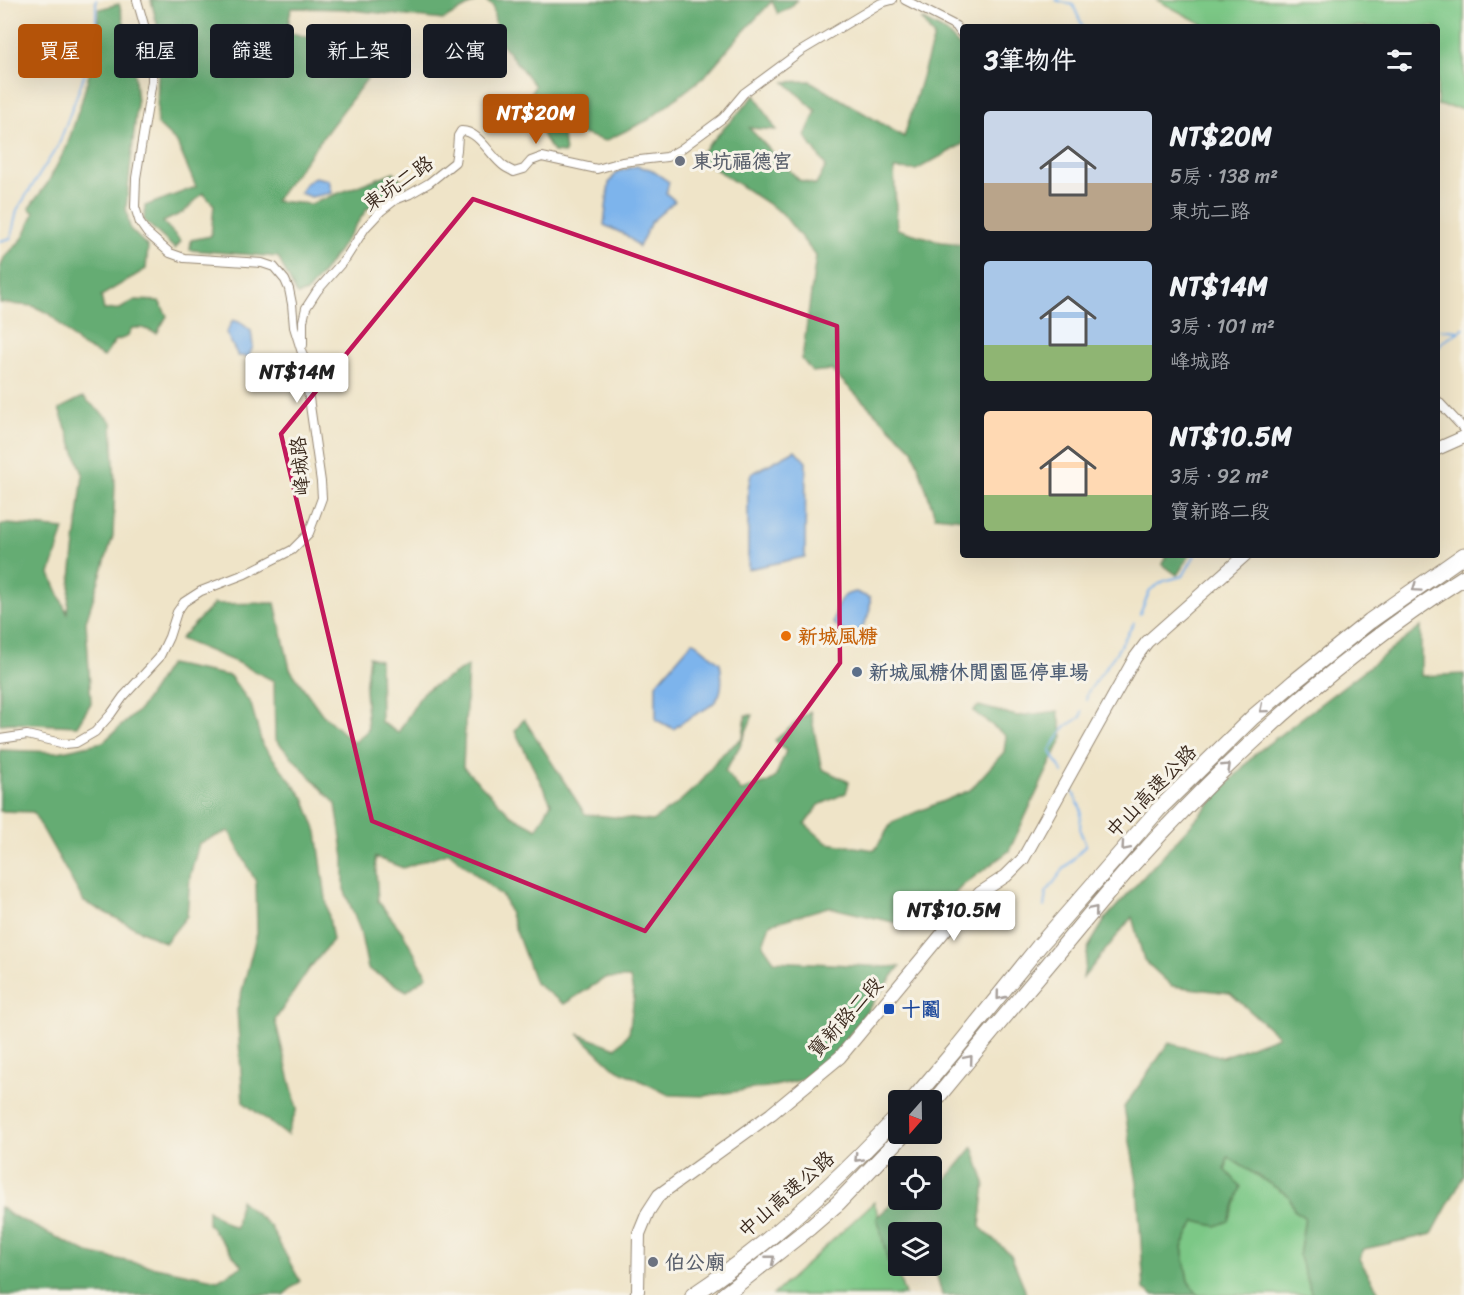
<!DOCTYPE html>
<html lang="zh-TW">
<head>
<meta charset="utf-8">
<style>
  :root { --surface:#171b24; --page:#20242c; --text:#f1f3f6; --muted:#9ea1a6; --accent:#b45309 }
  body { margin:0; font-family:Sriracha,"LXGW WenKai TC",sans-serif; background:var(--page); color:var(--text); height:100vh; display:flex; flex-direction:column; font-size:22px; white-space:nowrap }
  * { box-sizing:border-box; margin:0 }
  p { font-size:20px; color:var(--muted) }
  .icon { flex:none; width:33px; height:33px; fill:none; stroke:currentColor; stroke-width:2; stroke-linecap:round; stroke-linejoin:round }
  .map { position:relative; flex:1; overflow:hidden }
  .sheet { position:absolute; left:960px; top:24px; width:480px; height:534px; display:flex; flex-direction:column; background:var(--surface); border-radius:6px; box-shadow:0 6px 24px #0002 }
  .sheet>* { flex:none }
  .hud { position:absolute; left:18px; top:24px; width:570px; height:54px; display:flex; gap:12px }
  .needle { width:39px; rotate:200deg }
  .buttons { position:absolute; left:888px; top:1090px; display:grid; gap:12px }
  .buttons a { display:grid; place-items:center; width:54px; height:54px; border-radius:6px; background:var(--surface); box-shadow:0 6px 24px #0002; font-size:30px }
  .price { position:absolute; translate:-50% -51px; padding:0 14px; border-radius:6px; background:#fff; color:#222; font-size:20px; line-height:39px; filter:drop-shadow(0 2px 3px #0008) }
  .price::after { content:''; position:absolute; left:50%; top:36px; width:18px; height:14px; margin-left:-9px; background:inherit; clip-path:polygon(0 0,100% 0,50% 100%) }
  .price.on { background:var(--accent); color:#fff }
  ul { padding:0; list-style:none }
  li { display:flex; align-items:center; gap:18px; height:150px; padding:0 24px }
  li span { display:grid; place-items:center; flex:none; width:168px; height:120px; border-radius:6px; color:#555 }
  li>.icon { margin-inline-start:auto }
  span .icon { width:72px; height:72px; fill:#fffc; stroke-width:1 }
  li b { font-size:26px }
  h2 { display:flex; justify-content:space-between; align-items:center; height:72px; padding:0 24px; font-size:26px }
  .pill { padding:0 21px; border-radius:6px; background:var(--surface); box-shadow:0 6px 24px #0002; font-size:21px; line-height:54px }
  .pill.on { background:var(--accent); color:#fff }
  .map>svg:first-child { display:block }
</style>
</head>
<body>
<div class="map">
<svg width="1464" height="1295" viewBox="0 0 1464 1295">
  <rect width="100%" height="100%" fill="#f7f3e8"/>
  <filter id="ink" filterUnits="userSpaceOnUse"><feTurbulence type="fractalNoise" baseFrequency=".0167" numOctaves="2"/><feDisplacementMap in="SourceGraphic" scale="12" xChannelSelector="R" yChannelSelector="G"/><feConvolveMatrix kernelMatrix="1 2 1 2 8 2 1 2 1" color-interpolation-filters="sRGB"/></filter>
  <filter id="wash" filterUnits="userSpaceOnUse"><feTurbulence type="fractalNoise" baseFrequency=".008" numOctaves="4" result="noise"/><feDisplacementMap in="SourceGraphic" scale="24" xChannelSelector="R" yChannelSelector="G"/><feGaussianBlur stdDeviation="1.35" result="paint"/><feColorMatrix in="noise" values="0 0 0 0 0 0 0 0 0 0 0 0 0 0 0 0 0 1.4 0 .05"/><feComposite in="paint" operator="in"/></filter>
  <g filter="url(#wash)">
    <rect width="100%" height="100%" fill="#efe4c8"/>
    <path fill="#7cc886" stroke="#5c7952" stroke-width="1.5" d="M1157,0H1464V109L1437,105V27H1208Z
      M1228,1157L1289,1196L1294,1210L1305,1217L1299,1257L1312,1295H1198L1188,1281L1182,1247L1195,1221L1216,1226Z
      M874,1202L905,1295H773Z"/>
    <path fill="#65ac73" stroke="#506b48" stroke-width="1.5" d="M151,0H479L443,20L343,9L291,8L287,32L366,52L369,76L275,201L311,204L394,172L406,186L367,209L322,274L307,292L297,295L278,257L190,250L191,240L211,236L214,205L203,193L184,212L163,222L181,241L175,249L144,220L145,206L196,187L177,143L157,124L159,32Z
      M484,0H797L791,7L778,14L772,1L733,43L705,76L648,120L605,141L562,127L565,153L553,152L544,138L527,99L535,86L497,38L493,6Z
      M119,4L133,55L137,104L126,208L130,229L148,247L146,269L101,296L104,310L120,309L135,300L159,301L167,316L157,333L142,328H132L127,337L115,341L104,357L79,344L50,314L33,306L0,303V269L4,258L23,238L34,213L29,208L47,184L67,146L82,100L96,49L99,9Z
      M921,19L946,32L963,50V144L916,170L894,169L897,229L941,242L963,244V307L958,306L963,317V519L935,516L913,450L831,370L812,372L802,359L816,256L782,213L697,157L755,95L776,130L749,128L799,180L816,185L826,166L805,136L816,111L785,82L810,81L904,137L934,37Z
      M83,397L112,422L115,485L113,536L86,621L91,703L77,726L11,723L0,724V525L8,524L64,529L50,574L67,613L83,474L59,409Z
      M1167,555H1190L1177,575L1162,564Z
      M275,603L290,669L322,714L354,743L368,730L365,689L369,657L380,660L381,722L398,733L423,692L468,666L463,767L511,815L537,829L551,803L515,731L524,719L585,814L652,821L677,804L701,782L718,758L743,737L746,715H753L741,744L725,771L741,791L767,783L775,778L786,751L775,740L810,711C815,731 817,750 822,769L849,782L846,793L819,805L805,824L827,843L875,850L892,822L970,790L1004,752L1006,736L973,711L979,706L1017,716L1058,711L1063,737L1009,851L962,886L923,929L828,907L770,924L763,945L774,961L887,967L900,966L835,1054L801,1080L774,1086L704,1096L669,1095L613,1067L578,1034L616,1048L629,1033L634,997L630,978H605L564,1004L535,983L504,898L449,852L403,868L375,857L378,901L403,933L427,976L407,991L368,969L360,930L344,889V858L336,804L275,739L274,681L236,662L180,639L214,604Z
      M1421,627V676L1464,674V1175L1432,1234L1364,1249L1359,1259L1381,1295H1312L1299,1257L1305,1217L1294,1210L1289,1196L1228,1157L1225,1169L1241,1187L1229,1221L1216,1226L1195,1221L1182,1247L1188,1281L1198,1295H1153L1144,1289L1137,1182L1124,1107L1169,1043L1223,1057L1278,1036L1230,993L1172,986L1144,960L1132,917L1083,978L1088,948L1106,918L1255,754Z
      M169,664L230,676L251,704L262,744L304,798L317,832L327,906L333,940L309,969L275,1020L297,1109L287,1135L243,1102L237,1010L257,933L256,882L229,831L199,843L190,876L187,916L165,943L84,902L33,812L0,811V750L58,752L103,742L140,709Z
      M973,1147L985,1183L980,1227L1011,1255L1024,1287L1026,1295H942L932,1258V1233H898V1261L888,1262L877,1217L898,1199V1200H932V1187L939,1188Z
      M240,1200L270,1226L300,1281L283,1295H0V1207L11,1215L88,1253L218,1280L242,1266L208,1224V1210L229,1225L236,1228Z"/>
    <path fill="#7db4ec" stroke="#5c6f85" stroke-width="1.5" d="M636,166L650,169L669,182L666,193L675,201L651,222L639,247L626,235L604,225L609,183L617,172Z
      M315,177L329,180L332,193L311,197L300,193L305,184Z
      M233,320L241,323L251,331L253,346L249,357L238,356L226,333Z
      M795,450L806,462L805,557L748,569V489L751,474Z
      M856,592L870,598C872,612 865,626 855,635L841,630L833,623C837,607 837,594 856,592Z
      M693,641L720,663C729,713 702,704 674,729L656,720V684Z"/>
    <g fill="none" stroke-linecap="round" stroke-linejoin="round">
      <path stroke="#7db4ec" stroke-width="2" d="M1056,0L1073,5L1083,27
        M0,241L11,238L17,210L59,144L96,43V0
        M1437,329L1458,331
        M1437,351L1440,344L1464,328
        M1140,614L1150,590L1164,581L1183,576L1195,555
        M1086,700L1088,692L1116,653L1134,623
        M1063,773L1050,750L1065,727L1081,717L1082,711
        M1044,907L1046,893L1063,870L1086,845L1080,831L1081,809L1070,787"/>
    </g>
  </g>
  <g filter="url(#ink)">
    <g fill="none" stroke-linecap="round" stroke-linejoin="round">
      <defs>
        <path id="street" d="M905,0L956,26L963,36
          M303,345V321L306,308L317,291L346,258L365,228L381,211L395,200L410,194L429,183L455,162L457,150L458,136L461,131C479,130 491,158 505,167C508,169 511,170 514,172L524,169L531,161L542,157L597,169L622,162L667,157L681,149L723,118L744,93L801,51L881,3L892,0
          M1437,400L1464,429
          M0,739L27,735L65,744L76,743L95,732L111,714L123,697L159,658L169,637L177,612L184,602L201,591L245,574L292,550L309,533L322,498L321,482L303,356L294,327L292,304L289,289L285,280L274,267L262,263L184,258L170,253L147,233L140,223L135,207L136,178L152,81V53L137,0"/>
        <path id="secondary" d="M1437,449L1464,437
          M636,1295L638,1291L639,1234L648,1212L659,1195L771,1114L840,1057L961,911L980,893L1006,876L1023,859L1135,658L1147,642L1245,555"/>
        <path id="highway" d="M912,1101L956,1049L1040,945L1158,810L1253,717L1294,682L1370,621L1464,555
          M932,1104C973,1054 1015,1004 1057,954C1082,924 1107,893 1133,864C1230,756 1341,655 1464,577
          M693,1295C769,1245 836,1182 898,1116
          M724,1295L809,1228L838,1203L904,1134"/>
      </defs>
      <use href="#street" stroke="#958773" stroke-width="10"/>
      <use href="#secondary" stroke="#958773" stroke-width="14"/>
      <use href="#highway" stroke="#958773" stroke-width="17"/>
      <use href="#street" stroke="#fff" stroke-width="8"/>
      <use href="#secondary" stroke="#fff" stroke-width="12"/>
      <use href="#highway" stroke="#fff" stroke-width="15"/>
    </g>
    <defs><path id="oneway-chevron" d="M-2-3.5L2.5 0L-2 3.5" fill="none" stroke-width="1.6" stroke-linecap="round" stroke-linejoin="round" transform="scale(1.5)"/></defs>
    <g stroke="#a79f9a">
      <use href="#oneway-chevron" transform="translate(1416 588) rotate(145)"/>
      <use href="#oneway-chevron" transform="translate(1263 709) rotate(140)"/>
      <use href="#oneway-chevron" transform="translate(1227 767) rotate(-44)"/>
      <use href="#oneway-chevron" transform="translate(1125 847) rotate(131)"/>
      <use href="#oneway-chevron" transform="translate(1094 910) rotate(-50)"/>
      <use href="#oneway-chevron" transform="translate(1000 996) rotate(129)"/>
      <use href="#oneway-chevron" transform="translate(969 1059) rotate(-50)"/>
      <use href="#oneway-chevron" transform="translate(858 1158) rotate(134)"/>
      <use href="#oneway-chevron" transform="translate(771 1259) rotate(-39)"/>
    </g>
  </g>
  <path fill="none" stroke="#c2185b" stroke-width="4.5" stroke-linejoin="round" d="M473,199L837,326L840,663L645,931L372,821L281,434Z"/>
  <g fill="#6b7280" stroke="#f7f3e8" stroke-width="2">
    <circle cx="680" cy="161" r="6"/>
    <circle cx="653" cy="1262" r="6"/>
  </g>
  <circle fill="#e8710a" stroke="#f7f3e8" stroke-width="2" cx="786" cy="636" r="6"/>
  <circle fill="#5c6f8a" stroke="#f7f3e8" stroke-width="2" cx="857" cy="672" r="6"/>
  <rect fill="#1a4fb4" stroke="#f7f3e8" stroke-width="2" x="883" y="1003" width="12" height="12" rx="3"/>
  <g text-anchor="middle" stroke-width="6" stroke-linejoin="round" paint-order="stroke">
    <g font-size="20" font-weight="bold" fill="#5b616d" stroke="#f7f3e8" text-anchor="start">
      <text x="692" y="168">東坑福德宮</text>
      <text x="665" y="1269">伯公廟</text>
    </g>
    <g font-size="20" fill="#3b2a1e" stroke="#f7f3e8">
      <text transform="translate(398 183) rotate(-35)" y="7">東坑二路</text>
      <text transform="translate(300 466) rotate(-95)" y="7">峰城路</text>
      <text transform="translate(1151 791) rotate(-46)" y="7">中山高速公路</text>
      <text transform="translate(845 1017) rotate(-48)" y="7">寶新路二段</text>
      <text transform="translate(786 1194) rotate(-41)" y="7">中山高速公路</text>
    </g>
    <g font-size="20" font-weight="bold" fill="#c56008" stroke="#f7f3e8" text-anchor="start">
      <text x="798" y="643">新城風糖</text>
    </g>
    <g font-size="20" font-weight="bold" fill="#4e5e75" stroke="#f7f3e8" text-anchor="start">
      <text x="869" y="679">新城風糖休閒園區停車場</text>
    </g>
    <g font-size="20" font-weight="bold" fill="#164399" stroke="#f7f3e8" text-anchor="start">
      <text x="901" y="1016">十鬮</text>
    </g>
  </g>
</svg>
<div class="buttons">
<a><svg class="needle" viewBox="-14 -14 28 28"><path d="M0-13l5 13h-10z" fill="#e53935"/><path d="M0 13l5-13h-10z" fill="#9ea1a6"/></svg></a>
<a><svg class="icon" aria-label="locate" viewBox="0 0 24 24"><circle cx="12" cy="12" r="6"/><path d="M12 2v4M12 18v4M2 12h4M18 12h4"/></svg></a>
<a><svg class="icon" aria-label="layers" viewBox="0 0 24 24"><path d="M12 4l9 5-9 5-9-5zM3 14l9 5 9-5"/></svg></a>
</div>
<b class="price on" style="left:536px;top:145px">NT$20M</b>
<b class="price" style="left:297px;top:404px">NT$14M</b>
<b class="price" style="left:954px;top:942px">NT$10.5M</b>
<div class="hud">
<a class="pill on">買屋</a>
<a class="pill">租屋</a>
<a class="pill">篩選</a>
<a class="pill">新上架</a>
<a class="pill">公寓</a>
</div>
<section class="sheet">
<h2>3筆物件<svg class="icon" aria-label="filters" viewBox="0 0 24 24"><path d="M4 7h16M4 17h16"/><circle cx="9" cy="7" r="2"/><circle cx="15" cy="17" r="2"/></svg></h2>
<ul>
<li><span style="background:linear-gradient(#c9d6e8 60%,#b9a48a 0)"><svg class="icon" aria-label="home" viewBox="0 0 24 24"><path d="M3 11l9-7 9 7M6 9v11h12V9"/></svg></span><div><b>NT$20M</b><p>5房 · 138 m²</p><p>東坑二路</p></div></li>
<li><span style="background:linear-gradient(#a9c7e8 70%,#8fb573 0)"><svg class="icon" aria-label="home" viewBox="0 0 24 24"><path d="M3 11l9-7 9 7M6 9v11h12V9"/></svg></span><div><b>NT$14M</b><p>3房 · 101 m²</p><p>峰城路</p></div></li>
<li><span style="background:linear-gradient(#ffd9b3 70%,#8fb573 0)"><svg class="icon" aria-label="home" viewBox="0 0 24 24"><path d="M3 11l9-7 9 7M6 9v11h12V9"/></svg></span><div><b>NT$10.5M</b><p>3房 · 92 m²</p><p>寶新路二段</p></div></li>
</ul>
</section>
</div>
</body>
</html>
